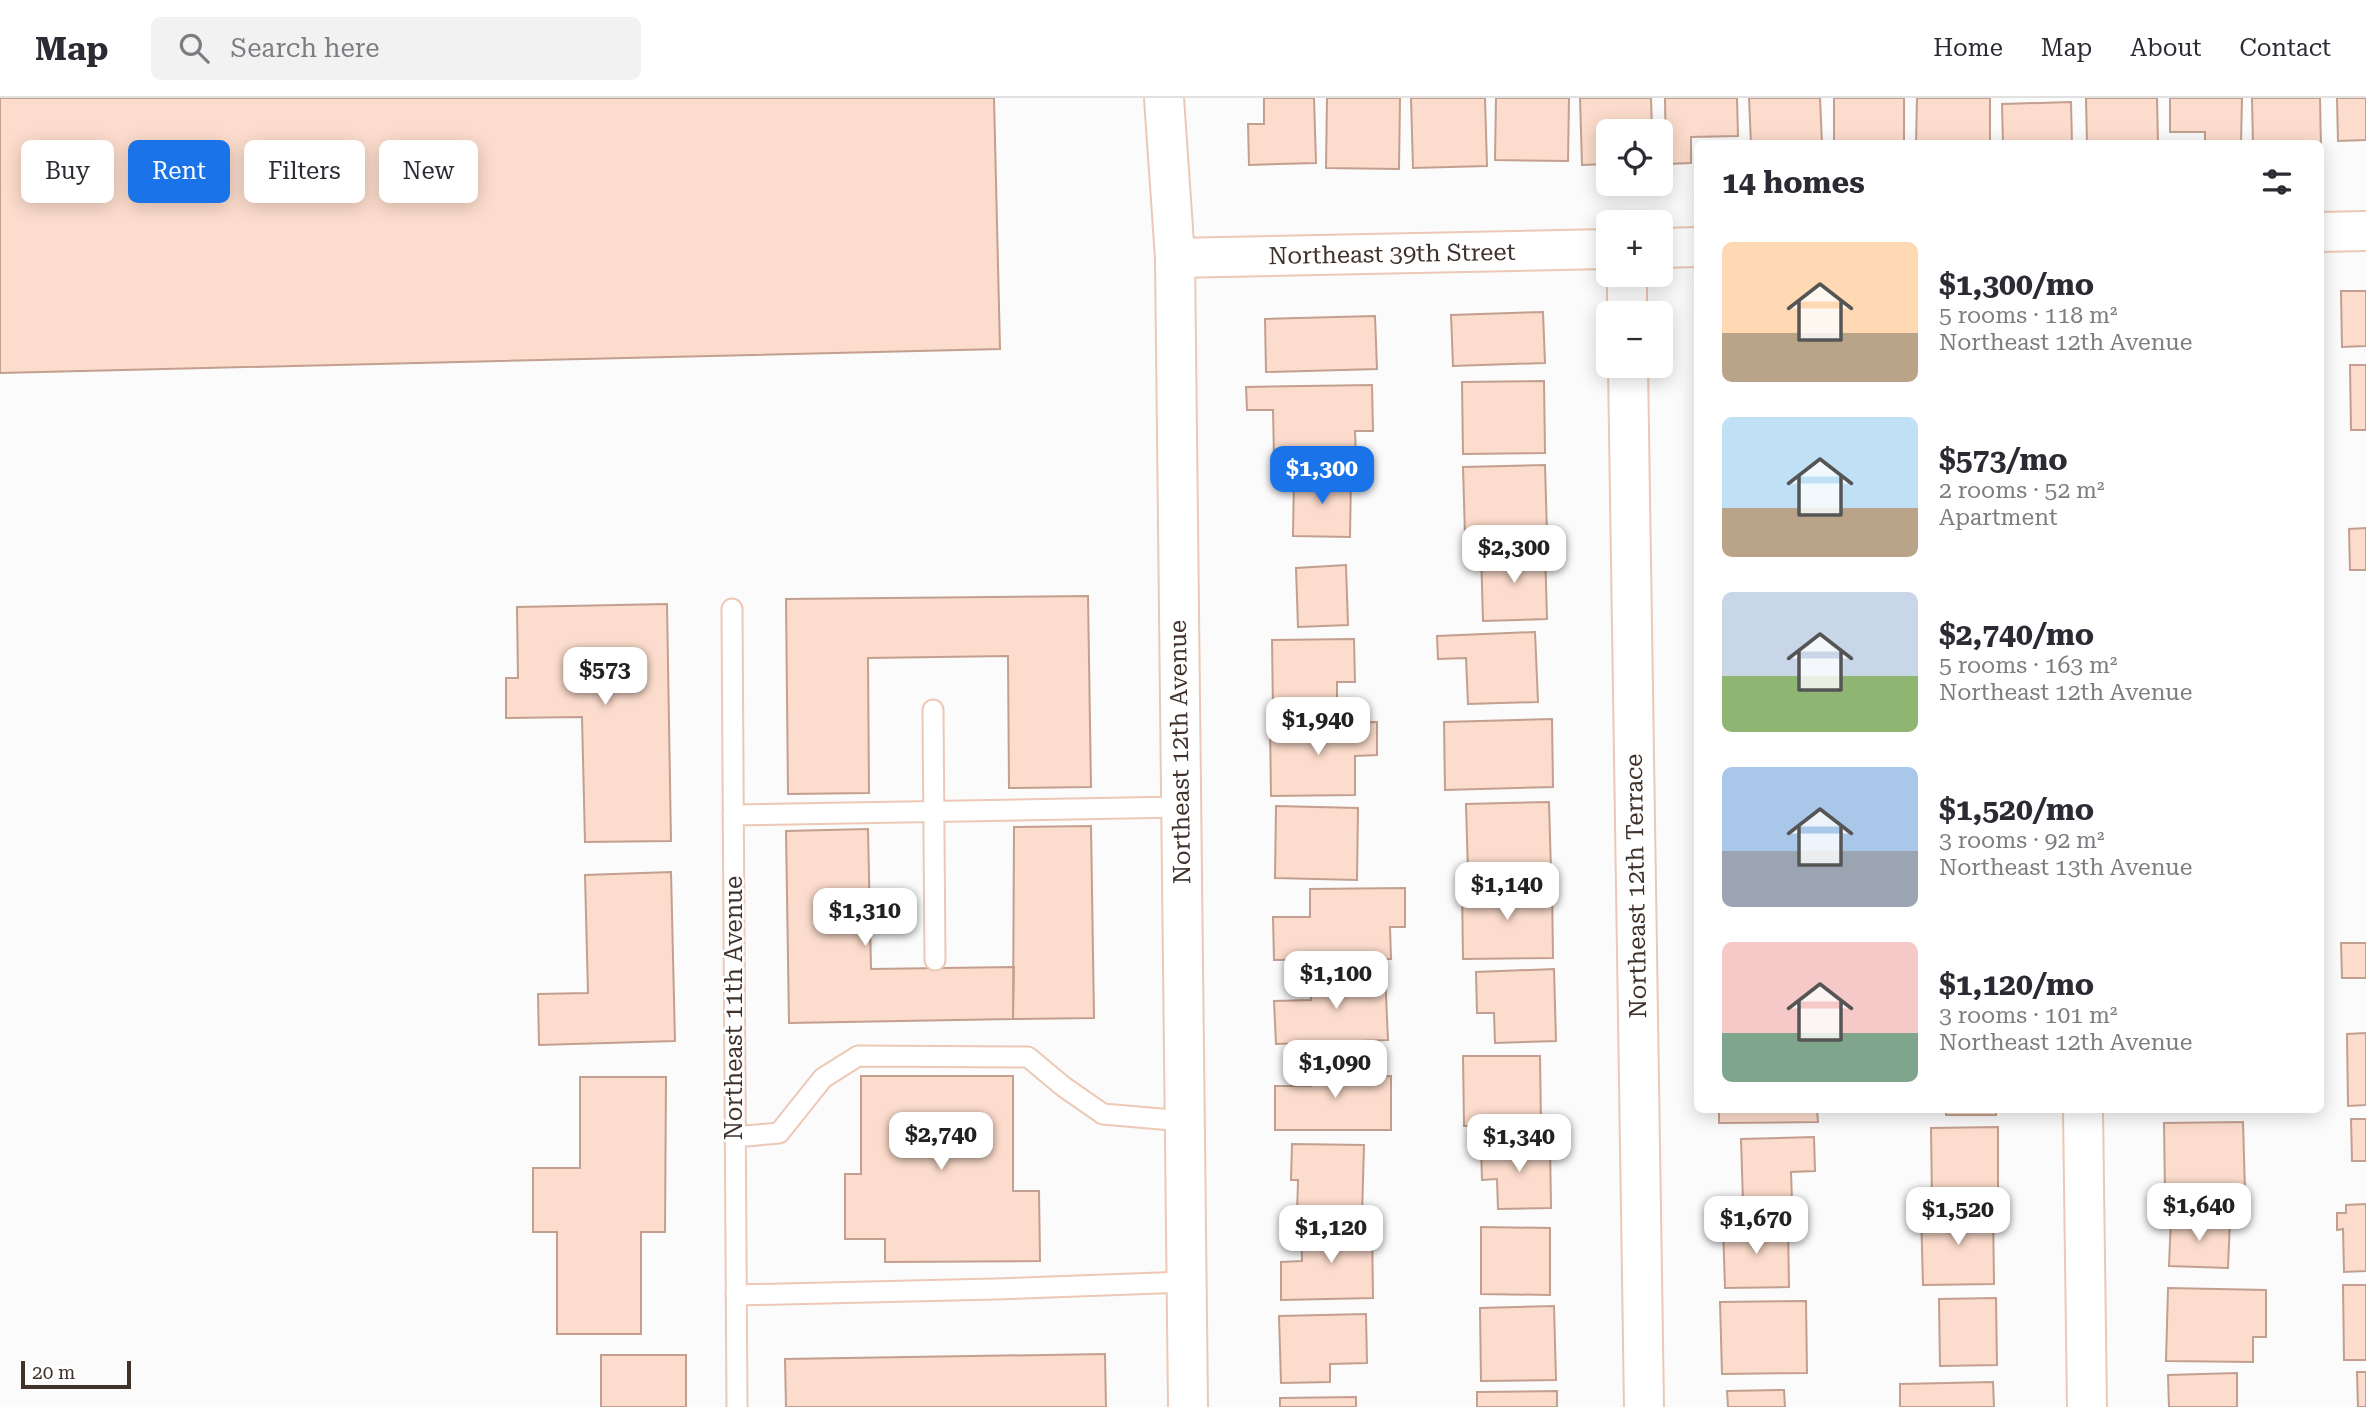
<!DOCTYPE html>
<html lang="en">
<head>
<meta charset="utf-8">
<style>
  :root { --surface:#fff; --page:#f2f2f3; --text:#2b2b33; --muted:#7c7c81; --line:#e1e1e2; --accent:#1a73e8 }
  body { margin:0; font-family:"Roboto Serif",serif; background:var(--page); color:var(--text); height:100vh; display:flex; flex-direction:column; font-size:26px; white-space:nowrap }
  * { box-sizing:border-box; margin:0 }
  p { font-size:23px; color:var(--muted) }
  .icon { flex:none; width:38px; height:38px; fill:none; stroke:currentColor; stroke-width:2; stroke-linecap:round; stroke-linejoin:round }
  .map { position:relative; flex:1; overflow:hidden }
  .drawer { position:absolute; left:1694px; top:42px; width:630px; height:973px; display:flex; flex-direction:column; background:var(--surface); border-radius:10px; box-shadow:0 4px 18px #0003 }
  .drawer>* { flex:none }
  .banner { position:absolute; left:21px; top:42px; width:665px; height:63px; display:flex; gap:14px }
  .tools { position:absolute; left:1596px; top:21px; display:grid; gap:14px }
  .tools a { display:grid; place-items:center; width:77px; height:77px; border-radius:10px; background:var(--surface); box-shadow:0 4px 18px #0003; font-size:35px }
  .scale { position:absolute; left:21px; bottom:18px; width:110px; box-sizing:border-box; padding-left:7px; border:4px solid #40322b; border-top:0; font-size:19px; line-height:24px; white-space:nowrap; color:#40322b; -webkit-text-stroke:5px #fff; paint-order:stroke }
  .price { position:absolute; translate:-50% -60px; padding:0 16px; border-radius:14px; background:#fff; color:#222; font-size:23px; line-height:46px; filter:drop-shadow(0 2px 4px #0008) }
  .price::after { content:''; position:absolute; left:50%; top:42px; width:21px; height:16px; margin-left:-10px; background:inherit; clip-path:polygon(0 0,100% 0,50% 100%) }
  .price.active { background:var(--accent); color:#fff }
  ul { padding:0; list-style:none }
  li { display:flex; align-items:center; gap:21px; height:175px; padding:0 28px }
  li span { display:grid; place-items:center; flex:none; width:196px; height:140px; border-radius:10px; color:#555 }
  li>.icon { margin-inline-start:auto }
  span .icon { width:84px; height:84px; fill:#fffc; stroke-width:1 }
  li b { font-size:30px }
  h2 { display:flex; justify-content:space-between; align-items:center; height:84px; padding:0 28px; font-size:30px }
  .pill { padding:0 24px; border-radius:10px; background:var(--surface); box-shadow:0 4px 18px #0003; font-size:24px; line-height:63px }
  .pill.active { background:var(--accent); color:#fff }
  header { display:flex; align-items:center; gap:42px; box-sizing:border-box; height:98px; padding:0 35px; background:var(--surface); border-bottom:2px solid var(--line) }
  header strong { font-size:33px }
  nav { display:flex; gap:38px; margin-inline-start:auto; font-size:24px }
  .search { width:490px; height:63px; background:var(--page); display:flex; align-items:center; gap:18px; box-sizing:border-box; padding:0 24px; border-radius:10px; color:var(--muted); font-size:26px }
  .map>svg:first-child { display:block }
</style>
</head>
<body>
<header>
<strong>Map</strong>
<div class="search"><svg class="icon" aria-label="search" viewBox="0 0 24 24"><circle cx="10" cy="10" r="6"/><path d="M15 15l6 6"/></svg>Search here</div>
<nav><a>Home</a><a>Map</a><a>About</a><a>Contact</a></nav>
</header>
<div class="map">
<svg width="2366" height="1309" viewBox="0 0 2366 1309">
  <rect width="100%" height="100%" fill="#fbfbfb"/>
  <path fill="#fcdccc" stroke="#c29f8e" stroke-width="2" d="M0,0H994L1000,251L0,275Z
    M1264,0H1314L1316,65L1249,67L1248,26H1264Z
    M1327,0H1400L1399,71L1326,70Z
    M1411,0H1485L1487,68L1413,70Z
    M1496,0H1569L1568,63L1495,62Z
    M1580,0H1651L1652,33H1608L1607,66L1582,67Z
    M1665,0H1737L1738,38L1691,39V65L1666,66Z
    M1749,0H1820L1822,46H1751Z
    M1834,0H1904V46H1834Z
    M1917,0H1990V46H1916Z
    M2086,0H2157L2158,46H2087Z
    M2170,0H2242L2241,46H2205V34H2170Z
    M2252,0H2320L2321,50L2320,46H2253Z
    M2337,0H2366V42L2338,43Z
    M2071,4L2072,46H2003L2002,6Z
    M2341,193H2366V248L2342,249Z
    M1543,214L1545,265L1453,268L1451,217Z
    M1375,218L1377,271L1266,274L1265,221Z
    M2350,267H2366V332H2351Z
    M1544,283L1545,355L1463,356L1462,284Z
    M1372,287L1373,333H1355L1356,359L1274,360L1273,312H1247L1246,289Z
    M1545,367L1547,436L1465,438L1463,369Z
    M1294,378L1351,379L1350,439L1293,438Z
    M2366,430V472H2350L2349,431Z
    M1545,451L1547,521L1483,523L1481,453Z
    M1346,467L1348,527L1298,529L1296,470Z
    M1088,498L1091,689L1009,690L1008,558L868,560L869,695L788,696L786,501Z
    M667,506L671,743L585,744L582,619L506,620V580H518L517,509Z
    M1535,534L1538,604L1468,606L1466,560L1438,561L1437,538Z
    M1354,541L1355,584H1337V612L1273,613L1272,542Z
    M1552,621L1553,689L1445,692L1444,624Z
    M1377,624V657L1355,658V697L1271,698L1270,625Z
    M1549,704L1551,773L1468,775L1466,706Z
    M1276,708L1358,710L1357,782L1275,780Z
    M1091,728L1094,920L1013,921L1014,729Z
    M868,731L871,871L1014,869L1013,921L789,925L786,733Z
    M671,774L675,943L539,947L538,896L588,895L585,777Z
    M1462,788H1552L1553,860L1463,861Z
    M1405,790V829H1390L1391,861L1274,862L1273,819H1310V791Z
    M2341,845H2366V880H2342Z
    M1554,871L1556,943L1495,945L1494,915H1477L1476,874Z
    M1385,875L1388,942L1276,946L1274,903L1311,902L1310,877Z
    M2366,935V1007L2348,1008L2347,936Z
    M1463,958H1540L1541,1027L1464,1028Z
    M1356,959V979L1391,978V1032H1275V988H1311V960Z
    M861,978H1013V1093H1039L1040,1163L885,1164V1141H845V1076H861Z
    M580,979H666L665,1134H641V1236H557V1134H533V1070H580Z
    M1719,1012H1817L1818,1024L1719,1025Z
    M1946,1012H1996V1017H1946Z
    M2351,1021H2366V1063H2352Z
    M2243,1024L2245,1094L2165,1096L2164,1025Z
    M1998,1029V1101H1932L1931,1030Z
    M1814,1039L1815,1073L1791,1074L1792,1103L1743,1104L1741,1041Z
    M1292,1046L1364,1047L1362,1118L1297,1117L1298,1082H1291Z
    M1550,1046L1551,1110L1498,1111L1497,1081L1482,1082L1481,1047Z
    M2366,1106V1173L2344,1174L2343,1131L2337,1132V1115H2346V1107Z
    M1993,1110L1994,1186L1923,1187L1921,1113Z
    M2171,1120L2230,1122L2228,1170L2169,1168Z
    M1788,1127L1789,1189L1725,1190L1723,1128Z
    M1372,1128L1373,1200L1281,1202V1164L1302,1163L1301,1129Z
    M1481,1129L1550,1130V1197L1481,1196Z
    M2343,1187H2366V1262H2344Z
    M2168,1190L2266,1192V1239H2253V1264L2166,1263Z
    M1996,1200L1997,1267L1940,1268L1939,1201Z
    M1806,1203L1807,1275L1722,1276L1720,1204Z
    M1554,1208L1556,1282L1481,1283L1480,1210Z
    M1366,1216L1367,1265L1330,1266V1284L1281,1285L1279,1218Z
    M1105,1256L1106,1309H786L785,1261Z
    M601,1257H686V1309H601Z
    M2357,1274H2366V1309H2358Z
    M2237,1275V1309H2169L2168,1277Z
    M1993,1284L1994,1309H1900V1286Z
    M1784,1292L1785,1309H1728L1727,1293Z
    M1557,1293V1309H1477V1294Z
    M1356,1299V1309H1280V1300Z"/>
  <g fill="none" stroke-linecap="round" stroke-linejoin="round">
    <defs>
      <path id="service" d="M732,511L737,1309
        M933,612L935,862
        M733,717L1181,709
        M735,1039L779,1035L823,980L858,958L1028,959L1064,989L1103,1016L1184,1023
        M736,1197L995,1191L1186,1184"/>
      <path id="minor" d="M1164,0L1175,160L1188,1309
        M2320,134L2366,133
        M1661,150L1698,149
        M1175,160L1608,151
        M1627,177V215
        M1628,268L1644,1309
        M2083,1012L2087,1309"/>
    </defs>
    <use href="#service" stroke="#ecc8b5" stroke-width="23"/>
    <use href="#minor" stroke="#ecc8b5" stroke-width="42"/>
    <use href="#service" stroke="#fff" stroke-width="19"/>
    <use href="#minor" stroke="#fff" stroke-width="38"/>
  </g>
  <g text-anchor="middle" stroke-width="5" stroke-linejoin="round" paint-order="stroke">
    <g font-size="24" fill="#40322b" stroke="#fff">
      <text transform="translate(1392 156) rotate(-1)" y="8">Northeast 39th Street</text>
      <text transform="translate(1180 654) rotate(-91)" y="8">Northeast 12th Avenue</text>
      <text transform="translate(1636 788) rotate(-91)" y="8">Northeast 12th Terrace</text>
      <text transform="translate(734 910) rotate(-90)" y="8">Northeast 11th Avenue</text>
    </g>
  </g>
</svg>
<div class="tools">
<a><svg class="icon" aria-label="locate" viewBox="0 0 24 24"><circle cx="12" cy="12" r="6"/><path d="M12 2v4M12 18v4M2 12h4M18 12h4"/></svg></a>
<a>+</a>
<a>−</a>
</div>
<div class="scale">20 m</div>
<b class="price active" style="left:1322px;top:408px">$1,300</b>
<b class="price" style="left:1514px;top:487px">$2,300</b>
<b class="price" style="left:605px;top:609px">$573</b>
<b class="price" style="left:1318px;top:659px">$1,940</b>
<b class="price" style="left:1507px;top:824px">$1,140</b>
<b class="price" style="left:865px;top:850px">$1,310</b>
<b class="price" style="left:1336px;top:913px">$1,100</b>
<b class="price" style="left:1335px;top:1002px">$1,090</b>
<b class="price" style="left:941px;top:1074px">$2,740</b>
<b class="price" style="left:1519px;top:1076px">$1,340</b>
<b class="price" style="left:2199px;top:1145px">$1,640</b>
<b class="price" style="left:1958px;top:1149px">$1,520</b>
<b class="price" style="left:1756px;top:1158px">$1,670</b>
<b class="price" style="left:1331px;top:1167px">$1,120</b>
<div class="banner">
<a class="pill">Buy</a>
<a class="pill active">Rent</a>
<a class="pill">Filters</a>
<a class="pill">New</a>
</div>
<section class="drawer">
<h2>14 homes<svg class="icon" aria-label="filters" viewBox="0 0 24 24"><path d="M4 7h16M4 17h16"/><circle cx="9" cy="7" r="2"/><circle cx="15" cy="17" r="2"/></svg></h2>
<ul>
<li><span style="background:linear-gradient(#ffd9b3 65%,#b9a48a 0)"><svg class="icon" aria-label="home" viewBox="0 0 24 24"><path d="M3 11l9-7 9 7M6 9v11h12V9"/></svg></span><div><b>$1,300/mo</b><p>5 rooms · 118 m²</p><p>Northeast 12th Avenue</p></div></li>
<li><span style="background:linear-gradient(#bfe0f5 65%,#b9a48a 0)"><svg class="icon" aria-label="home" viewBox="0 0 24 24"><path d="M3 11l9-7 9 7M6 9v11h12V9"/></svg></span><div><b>$573/mo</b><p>2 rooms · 52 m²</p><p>Apartment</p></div></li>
<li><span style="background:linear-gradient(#c9d6e8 60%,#8fb573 0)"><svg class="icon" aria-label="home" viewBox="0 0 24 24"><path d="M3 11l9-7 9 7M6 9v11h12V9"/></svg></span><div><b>$2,740/mo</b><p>5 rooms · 163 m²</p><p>Northeast 12th Avenue</p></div></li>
<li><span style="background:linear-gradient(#a9c7e8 60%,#9aa5b1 0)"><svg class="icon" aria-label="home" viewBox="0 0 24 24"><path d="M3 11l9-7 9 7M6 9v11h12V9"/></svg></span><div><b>$1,520/mo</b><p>3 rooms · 92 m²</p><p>Northeast 13th Avenue</p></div></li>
<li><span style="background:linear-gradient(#f6c9c9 65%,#7fa58c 0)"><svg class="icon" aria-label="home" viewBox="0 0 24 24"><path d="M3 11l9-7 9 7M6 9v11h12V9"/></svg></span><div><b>$1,120/mo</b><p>3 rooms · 101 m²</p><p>Northeast 12th Avenue</p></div></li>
</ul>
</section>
</div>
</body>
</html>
